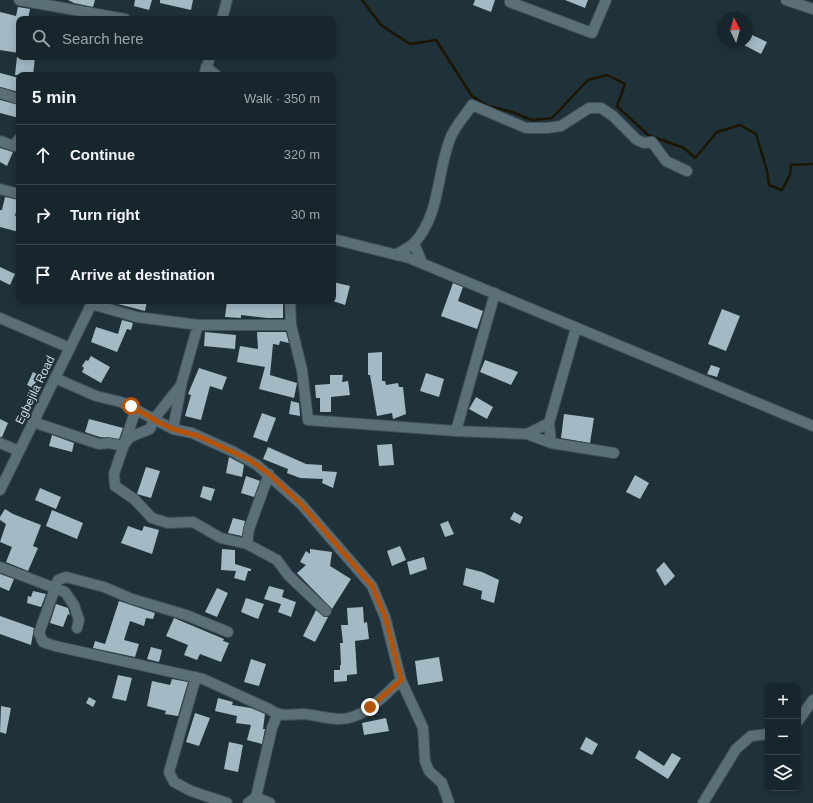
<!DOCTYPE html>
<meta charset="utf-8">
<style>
body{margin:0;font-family:Helvetica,sans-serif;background:#243238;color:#f1f3f6}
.controls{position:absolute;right:12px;bottom:12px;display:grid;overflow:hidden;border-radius:8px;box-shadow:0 2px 10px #0003}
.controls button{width:36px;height:36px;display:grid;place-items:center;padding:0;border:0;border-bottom:1px solid #364348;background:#17262c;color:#f1f3f6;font:20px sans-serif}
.compass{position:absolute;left:717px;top:12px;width:36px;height:36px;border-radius:50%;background:#17262c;box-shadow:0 2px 10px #0003;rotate:355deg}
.stop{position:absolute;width:12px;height:12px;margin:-9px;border:3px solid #b45309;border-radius:50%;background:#fff}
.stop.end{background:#b45309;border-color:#fff;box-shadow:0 1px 4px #0008}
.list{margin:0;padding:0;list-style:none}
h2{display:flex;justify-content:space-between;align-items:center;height:52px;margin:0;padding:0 16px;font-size:17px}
h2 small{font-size:13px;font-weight:400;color:#9ea5a9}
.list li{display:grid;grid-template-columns:26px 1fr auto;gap:12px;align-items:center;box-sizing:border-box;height:60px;padding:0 16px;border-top:1px solid #364348}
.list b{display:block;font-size:15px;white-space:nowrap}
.list em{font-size:13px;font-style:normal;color:#9ea5a9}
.icon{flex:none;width:22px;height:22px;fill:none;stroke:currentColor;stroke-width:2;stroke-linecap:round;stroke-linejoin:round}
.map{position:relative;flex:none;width:813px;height:803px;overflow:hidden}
.search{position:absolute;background:#17262c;box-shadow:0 2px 10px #0003;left:16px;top:16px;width:320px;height:44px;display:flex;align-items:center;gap:10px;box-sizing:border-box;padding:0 14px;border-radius:8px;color:#9ea5a9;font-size:15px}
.panel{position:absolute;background:#17262c;box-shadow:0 2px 10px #0003;left:16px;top:72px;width:320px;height:232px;border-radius:8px}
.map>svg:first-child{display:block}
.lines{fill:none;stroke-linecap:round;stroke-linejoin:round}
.stream{stroke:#1b1501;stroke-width:2.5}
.building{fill:#a3bac5}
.minor-casing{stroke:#3f4f57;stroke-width:12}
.tertiary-casing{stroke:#3f4f57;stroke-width:12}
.minor{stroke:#5b6f79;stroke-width:10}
.tertiary{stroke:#5b6f79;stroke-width:10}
.route{stroke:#b45309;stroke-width:5}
.labels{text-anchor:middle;stroke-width:4;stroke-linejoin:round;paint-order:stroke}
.street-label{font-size:12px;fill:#d0dbe1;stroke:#1f323a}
</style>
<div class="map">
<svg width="813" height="803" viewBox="0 0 813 803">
<rect width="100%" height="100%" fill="#1f323a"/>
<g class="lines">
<path class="stream" d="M362 0 381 25 410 44 436 40 472 96 488 106 512 112 532 120 552 118 588 80 607 75 625 84 617 106 648 135 684 148 695 158 717 132 740 125 756 134 767 171 769 185 782 190 790 175 791 165 813 164"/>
</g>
<path class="building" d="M68 0H95L93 7 74 3Z
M135 0H152L149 10 134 6Z
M160 0H193L191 10 160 3Z
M475 0H495L491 12 473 5Z
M565 0H588L585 8Z
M18 7 30 9 28 19H19V53L0 50V12L16 16Z
M750 34 767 42 761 54 744 45Z
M17 57 35 58 33 75H15Z
M0 73 19 78V92L0 87Z
M0 100 19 105V118L0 113Z
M0 148 13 152 7 166 0 162Z
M5 197 19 200 15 216 19 217V232L0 227V210H2Z
M0 267 15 274 10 285 0 280Z
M333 282 350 286 345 305 333 301Z
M453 283 463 287 458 301 483 311 477 329 441 316Z
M106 301H147L145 311Z
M227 301H263V304L283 303V318H267L241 315V318L225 317Z
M722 309 740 316 726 351 708 344Z
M122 320 133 323 131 330 127 329 117 352 91 342 96 327 118 334Z
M205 332 236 335 235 349 204 346Z
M257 332H286L289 343 280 341 279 345 273 344 270 375 297 383 294 398 259 389 265 367 237 362 240 346 258 349Z
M382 352V381H385L386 385 398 383 399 387H403L406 414 393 419 392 413 377 416 370 375H368V353Z
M91 356 110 367 101 383 82 372 84 368 82 366 86 360 88 361Z
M485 360 518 372 511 385 480 372Z
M711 365 720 368 717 377 707 374Z
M199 368 227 377 222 390 210 386 201 420 185 416 191 395 188 394Z
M33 372 39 375 33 388 27 385Z
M426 373 444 379 439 397 420 391Z
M330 375H343L342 382 348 381 350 395 331 397V412H320V398H316L315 385 330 384Z
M476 397 493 407 487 419 469 409Z
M291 401 299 403 300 416 289 414Z
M262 413 276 418 267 442 253 437Z
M564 414 594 418 590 443 561 438Z
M0 419 8 423 2 437H0Z
M89 419 123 428 119 439 100 437 85 432Z
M52 435 74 443 72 452 49 446Z
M392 444 394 465 379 466 377 445Z
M268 447 306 464 322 465V471L337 472 333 488 322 483 323 479 300 478 287 473 288 469 263 459Z
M229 457 244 465 242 477 226 473Z
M146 467 160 471 151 498 137 494Z
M635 475 649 483 640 499 626 492Z
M246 476 260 481 254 497 241 493Z
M203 486 215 489 211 501 200 497Z
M40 488 61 497 56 509 35 500Z
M5 509 13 514 41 525 33 546 38 548 28 571 6 562 12 547 0 542 6 524 0 520V517Z
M52 510 83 523 77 539 46 526Z
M514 512 523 517 520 524 510 519Z
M233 518 245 521 242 536 228 533Z
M448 521 454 534 445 537 440 524Z
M128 526 142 531 144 526 159 530 152 554 121 543Z
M400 546 406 560 392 566 387 551Z
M222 549 235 550V564L251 569V571H248L245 581 234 578 236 571 221 570Z
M310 549 332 552 330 566 351 579 332 609 297 573 306 565 300 562 306 551 310 554Z
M424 557 427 569 410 575 407 562Z
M664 562 675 576 665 586 656 570Z
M466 568 482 572 499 580 494 603 481 599 482 591 463 585Z
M0 574 14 579 9 591 0 587Z
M269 586 284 590 282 597 296 602 291 617 278 612 281 604 264 599Z
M217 588 228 593 217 617 205 612Z
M33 591 46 594 41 607 27 603 28 596 31 597Z
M246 598 264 604 258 619 241 612Z
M119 601 155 613 153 619 146 618 144 626 130 621 124 640 139 644 135 657 93 648 95 641 105 644Z
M56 604 68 608 70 615 68 614 63 627 50 623Z
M363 607 364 623 367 622 369 639 355 641 357 674 347 675V681L334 682V670H340V665H341L340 643H343L341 625H348L347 608Z
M316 610 324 617H328L315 642 303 636Z
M0 616 34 628 31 645 0 634Z
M174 618 224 639 223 641 229 643 221 662 200 654 197 660 184 655 188 645 166 636Z
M151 647 162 650 159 662 147 659Z
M439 657 443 681 418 685 415 661Z
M251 659 266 664 259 686 244 682Z
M118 675 132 678 126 701 112 698Z
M172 679 188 682 178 716 165 714 166 711 147 706 152 681 170 685Z
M89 697 96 701 93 707 86 703Z
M218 698 233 702 232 705 251 708 265 714 263 729H265L262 744 247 740 251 725 236 723 237 716 215 711Z
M1 706 11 708 6 734 0 732Z
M195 713 210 718 199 746 186 742Z
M386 718 389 731 364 735 362 723Z
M586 737 598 744 592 755 580 749Z
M229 742 243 745 238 772 224 769Z
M639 750 664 766 672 753 681 758 668 779 635 758Z"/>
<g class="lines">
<g class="minor-casing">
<path id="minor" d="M19 0 125 19
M510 0V2L592 33 606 0
M786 0 813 9
M206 67 216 75
M0 93 19 99
M0 141 14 146 19 139
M0 189 19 194
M333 239 409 258 813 426
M414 243 422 263
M396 255C401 251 409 248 414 243 440 216 437 172 450 139 454 127 465 116 472 105L526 128H547L561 126 589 108H601L613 116 637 140 644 143 652 142 666 161 687 171
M290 301 291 325 302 370 308 420 456 431 495 293
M91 304 137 317 198 325H291
M0 318 70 348
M55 378 96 396 121 402 173 429 192 433 234 452 257 465 301 504 372 586 385 617 401 680 423 728 425 761 429 771 442 783 449 803
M136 409 114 474 115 486 134 499 152 518 168 523 193 522 221 538 247 544
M33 422 99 444 109 443 123 446 130 437 150 429 154 419 181 385 198 325
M549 423 551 443
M173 429 181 387
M456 431 527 434 549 423 576 328
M527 434 551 443 614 453
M0 443 19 451
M269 474 249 529 247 544 277 560 288 575 326 611
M0 567 65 592 74 605 79 620 77 628
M228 632 186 615 132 599 104 587 66 577 58 580 39 633 43 642 55 646 203 679 269 709C281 718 289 714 303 714 316 715 328 719 340 719 365 719 384 695 401 680
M196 677 169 772 174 782 191 791 227 803
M798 721 813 700
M256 797 270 803
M248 803 256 797 272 728 277 715
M703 803 736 749 751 736 768 734"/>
</g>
<g class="tertiary-casing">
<path id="tertiary" d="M222 19 227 0
M204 75 210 57
M0 490 93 301"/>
</g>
<use href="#minor" class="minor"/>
<use href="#tertiary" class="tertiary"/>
</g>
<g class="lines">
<path class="route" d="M131 406 158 422 173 429 198 436 248 459 269 474 301 504 372 586 385 617 401 680 370 707"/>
</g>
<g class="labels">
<g class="street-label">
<text transform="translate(35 390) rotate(-64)" y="4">Egbejila Road</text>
</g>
</g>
</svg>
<div class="controls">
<button>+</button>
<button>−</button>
<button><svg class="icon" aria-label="layers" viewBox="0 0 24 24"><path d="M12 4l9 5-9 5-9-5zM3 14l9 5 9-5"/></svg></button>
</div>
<svg class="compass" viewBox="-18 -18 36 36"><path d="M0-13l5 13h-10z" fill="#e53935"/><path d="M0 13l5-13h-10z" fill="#9ea5a9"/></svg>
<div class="stop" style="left:131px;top:406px"></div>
<div class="stop end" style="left:370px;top:707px"></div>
<div class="search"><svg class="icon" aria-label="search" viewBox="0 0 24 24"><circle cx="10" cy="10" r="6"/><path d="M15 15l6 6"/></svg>Search here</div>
<section class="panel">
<h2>5 min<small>Walk · 350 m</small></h2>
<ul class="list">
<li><svg class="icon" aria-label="ahead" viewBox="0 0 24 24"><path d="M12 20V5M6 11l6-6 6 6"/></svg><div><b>Continue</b></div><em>320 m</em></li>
<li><svg class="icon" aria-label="right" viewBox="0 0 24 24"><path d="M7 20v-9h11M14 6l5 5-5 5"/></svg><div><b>Turn right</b></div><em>30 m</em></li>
<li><svg class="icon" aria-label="arrive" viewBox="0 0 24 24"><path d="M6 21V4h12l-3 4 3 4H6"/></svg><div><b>Arrive at destination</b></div></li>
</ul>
</section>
</div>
